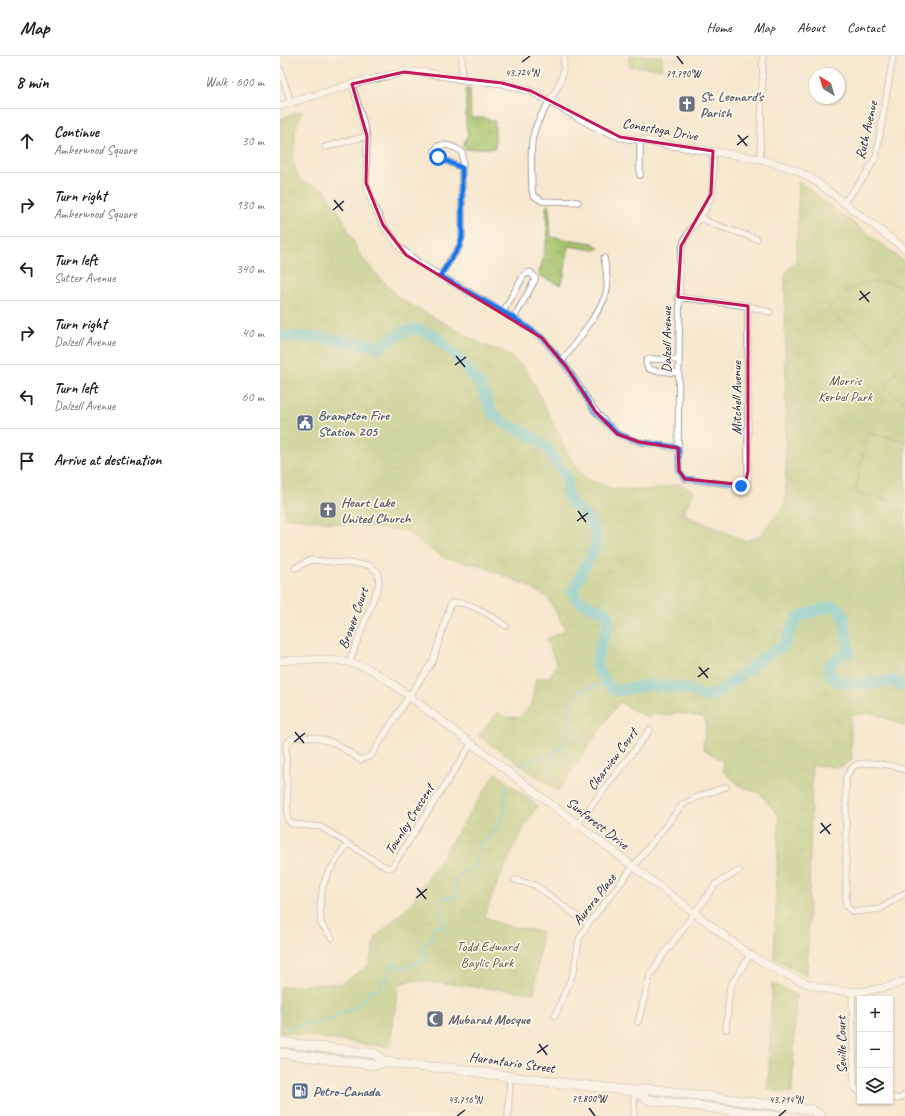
<!DOCTYPE html>
<meta charset="utf-8">
<style>
body{margin:0;font-family:Caveat,sans-serif;background:#f2f2f2;color:#202124}
.controls{position:absolute;right:12px;bottom:12px;display:grid;overflow:hidden;border-radius:0px;box-shadow:0 1px 3px #0004}
.controls button{width:36px;height:36px;display:grid;place-items:center;padding:0;border:0;border-bottom:1px solid #e0e0e0;background:#fff;color:#202124;font:20px sans-serif}
.compass{position:absolute;left:529px;top:12px;width:36px;height:36px;border-radius:50%;background:#fff;box-shadow:0 1px 3px #0004;rotate:322deg}
.stop{position:absolute;width:12px;height:12px;margin:-9px;border:3px solid #1a73e8;border-radius:50%;background:#fff}
.stop.end{background:#1a73e8;border-color:#fff;box-shadow:0 1px 4px #0008}
.list{margin:0;padding:0;list-style:none}
h2{display:flex;justify-content:space-between;align-items:center;height:52px;margin:0;padding:0 16px;font-size:17px}
h2 small{font-size:13px;font-weight:400;color:#757577}
.list li{display:grid;grid-template-columns:26px 1fr auto;gap:12px;align-items:center;box-sizing:border-box;height:64px;padding:0 16px;border-top:1px solid #e0e0e0}
.list b{display:block;font-size:15px;white-space:nowrap}
.list p{margin:0;font-size:13px;white-space:nowrap;color:#757577}
.list em{font-size:13px;font-style:normal;color:#757577}
.icon{flex:none;width:22px;height:22px;fill:none;stroke:currentColor;stroke-width:2;stroke-linecap:round;stroke-linejoin:round}
.map{position:relative;flex:none;width:625px;height:1060px;overflow:hidden}
header{display:flex;align-items:center;gap:24px;box-sizing:border-box;height:56px;padding:0 20px;background:#fff;border-bottom:1px solid #e0e0e0}
header strong{font-size:19px}
nav{display:flex;gap:22px;margin-inline-start:auto;font-size:14px}
main{display:flex}
aside{flex:1;background:#fff}
.map>svg:first-child{display:block}
.grass{fill:url(#grass-dots);stroke:#647252}
.park{fill:url(#park-tufts);stroke:#647252}
.garden{fill:#a5c36a;stroke:#647252}
.lines{fill:none;stroke-linecap:round;stroke-linejoin:round}
.stream{stroke:#52c0c8;stroke-width:2}
.river{stroke:#52c0c8;stroke-width:11}
.minor-casing{stroke:#8c8485;stroke-width:7}
.tertiary-casing{stroke:#8c8485;stroke-width:8}
.primary-casing{stroke:#8c8485;stroke-width:10}
.minor{stroke:#fff;stroke-width:5.5}
.tertiary{stroke:#fff;stroke-width:7}
.primary{stroke:#fff;stroke-width:9}
.route{stroke:#1a73e8;stroke-width:5}
.marked{fill:none;stroke:#c2185b;stroke-width:3;stroke-linejoin:round}
.ticks{fill:none;stroke:#22223b;stroke-width:1.5}
.labels{text-anchor:middle;stroke-width:3.5;stroke-linejoin:round;paint-order:stroke}
.worship-label{font-size:14px;font-weight:bold;fill:#5b616d;stroke:#fcf5e5;text-anchor:start}
.street-label{font-size:14px;fill:#22223b;stroke:#fcf5e5}
.park-label{font-size:14px;fill:#505a4b;stroke:#fcf5e5}
.service-label{font-size:14px;font-weight:bold;fill:#4e5e75;stroke:#fcf5e5;text-anchor:start}
.ticks-label{font-size:10px;text-anchor:middle;fill:#22223b;stroke:#fcf5e5;stroke-width:3.5;stroke-linejoin:round;paint-order:stroke}
</style>
<header>
<strong>Map</strong>
<nav><a>Home</a><a>Map</a><a>About</a><a>Contact</a></nav>
</header>
<main>
<aside>
<h2>8 min<small>Walk · 600 m</small></h2>
<ul class="list">
<li><svg class="icon" aria-label="ahead" viewBox="0 0 24 24"><path d="M12 20V5M6 11l6-6 6 6"/></svg><div><b>Continue</b><p>Amberwood Square</p></div><em>30 m</em></li>
<li><svg class="icon" aria-label="right" viewBox="0 0 24 24"><path d="M7 20v-9h11M14 6l5 5-5 5"/></svg><div><b>Turn right</b><p>Amberwood Square</p></div><em>130 m</em></li>
<li><svg class="icon" aria-label="left" viewBox="0 0 24 24"><path d="M17 20v-9H6M10 6l-5 5 5 5"/></svg><div><b>Turn left</b><p>Sutter Avenue</p></div><em>340 m</em></li>
<li><svg class="icon" aria-label="right" viewBox="0 0 24 24"><path d="M7 20v-9h11M14 6l5 5-5 5"/></svg><div><b>Turn right</b><p>Dalzell Avenue</p></div><em>40 m</em></li>
<li><svg class="icon" aria-label="left" viewBox="0 0 24 24"><path d="M17 20v-9H6M10 6l-5 5 5 5"/></svg><div><b>Turn left</b><p>Dalzell Avenue</p></div><em>60 m</em></li>
<li><svg class="icon" aria-label="arrive" viewBox="0 0 24 24"><path d="M6 21V4h12l-3 4 3 4H6"/></svg><div><b>Arrive at destination</b></div></li>
</ul>
</aside>
<div class="map">
<svg width="625" height="1060" viewBox="0 0 625 1060">
<defs>
<pattern id="grass-dots" width="8" height="8" patternUnits="userSpaceOnUse"><rect width="8" height="8" fill="#a5c36a"/><path d="M2 2h.1M6 6h.1" fill="none" stroke="#8ea75d" stroke-width="1.8" stroke-linecap="round"/></pattern>
<pattern id="park-tufts" width="24" height="20" patternUnits="userSpaceOnUse"><rect width="24" height="20" fill="#a5c36a"/><path d="M3 7l-1-3M5 7V3M7 7l1-3M15 17l-1-3M17 17v-4M19 17l1-3" fill="none" stroke="#8ea75d"/></pattern>
</defs>
<rect width="100%" height="100%" fill="#fcf5e5"/>
<filter id="ink" filterUnits="userSpaceOnUse"><feTurbulence type="fractalNoise" baseFrequency=".025" numOctaves="2"/><feDisplacementMap in="SourceGraphic" scale="8" xChannelSelector="R" yChannelSelector="G"/><feConvolveMatrix kernelMatrix="1 2 1 2 8 2 1 2 1" color-interpolation-filters="sRGB"/></filter>
<filter id="wash" filterUnits="userSpaceOnUse"><feTurbulence type="fractalNoise" baseFrequency=".012" numOctaves="4" result="noise"/><feDisplacementMap in="SourceGraphic" scale="16" xChannelSelector="R" yChannelSelector="G"/><feGaussianBlur stdDeviation="0.9" result="paint"/><feColorMatrix in="noise" values="0 0 0 0 0 0 0 0 0 0 0 0 0 0 0 0 0 1.4 0 .05"/><feComposite in="paint" operator="in"/></filter>
<g filter="url(#wash)">
<rect width="100%" height="100%" fill="#f6e7cf"/>
<path class="grass" d="M492 927 516 939 512 1037 488 1034Z"/>
<path class="park" d="M349 0H382V13L349 10Z
M186 33H190L191 62H204L215 65V92L186 93 183 90 188 78 186 69Z
M22 55 15 76 13 105 20 125 44 133 63 163 81 201 119 242 203 289 222 295 244 311 255 330 293 408 307 423 332 433 372 434 399 428 414 435 403 458 465 485 479 481 506 447 505 217 516 205 519 126 625 206V670L593 657 570 659 572 704 561 711 532 709 527 920 494 902 499 760 479 737 460 730 443 715V706L423 692 426 667 423 661 397 657 388 659 374 657 369 662 339 646 278 735 199 680 218 656 224 661 240 662 252 647 256 622 270 621 277 608 266 583 286 574 268 542 244 528 199 509 168 503 151 494 126 475 5 461 0 389V63Z
M269 148 271 181 313 187 319 192 315 194 288 190 284 220 280 229 260 220 259 216 263 204 266 185 268 184 266 151Z
M216 717 257 750C235 784 219 822 204 860L222 869 262 876 254 937 132 924 118 929 110 990 91 989 0 976V931L63 927 89 909 96 881 130 849Z"/>
<path class="garden" d="M597 226H607L625 232V260L600 292 598 293 548 254C559 236 577 228 597 226Z
M625 303V346L605 332Z
M587 377 625 384V447L575 437Z"/>
<g class="lines">
<path class="stream" d="M241 710C254 699 272 702 284 688 289 682 289 676 289 668 290 637 296 632 327 628
M271 719 274 696
M5 972 47 965 56 961 61 957 71 954 87 941 90 935 98 933 104 924 109 922 111 911 117 906 118 910 122 912 147 903 143 893 152 880 153 871H163L165 868 161 856V843L163 841 173 842 176 840 175 824 185 815 194 811C195 808 195 802 196 799 200 788 218 774 223 760 227 749 222 738 228 729"/>
<path class="river" d="M0 280 45 282 100 291 121 276 137 273 154 280 176 300 200 329 212 357 224 367 250 379 266 390 287 423V438L292 447 309 463 316 477V490L301 518 293 536 297 544 328 558 329 568 320 591 316 609 327 628 336 635 369 629 400 631 428 641 441 634 486 600 504 589 518 561 551 550 558 552 564 560 569 596 551 607 548 612 551 619 558 626 583 628 612 625 625 630"/>
</g>
</g>
<g filter="url(#ink)">
<g class="lines">
<g class="minor-casing">
<path id="minor" d="M182 0V23
M284 0C285 35 265 44 255 73 249 88 252 116 252 134L253 139 262 145 298 146
M0 13 11 47
M72 28 87 80 86 127 90 142 103 169 119 191 139 207 234 262 262 282 287 312 315 355 337 378 359 386 398 392
M45 91 87 80
M433 95C433 113 436 135 427 151 414 174 404 173 400 203L398 392 399 415 405 423 462 430 465 429 468 422V250
M480 103 483 0
M360 119V85
M564 146 585 120 596 101 613 0
M419 161C437 172 457 175 477 183
M160 220 179 191 182 182V112L183 106 182 96C175 91 166 87 158 90L155 95 158 101 182 112
M398 241 468 250 490 256
M223 256 244 219 250 216 255 221V224L234 262
M282 305C293 290 325 251 327 233 328 223 326 212 324 202
M398 317 372 314 368 312 366 307 367 304 371 303 398 304
M15 512 31 504 88 509 98 516 99 528 69 607
M192 687 112 811 107 812 41 771 12 768 8 764 6 690C10 681 14 681 23 681 48 681 61 690 80 704L91 700 129 640 153 605 171 547C187 543 213 561 226 570
M625 714C616 709 586 705 576 709 571 711 569 716 566 721V850L573 856 600 853 625 837
M298 767 370 674
M235 824 255 829 308 868
M52 882 41 868 40 850 43 830 47 819 67 788
M572 937 574 1031 580 1037
M275 960 294 915 299 883 308 868 403 748 422 739 446 731
M358 966 370 920 379 905 436 828 459 815
M446 973 450 931 470 899
M610 1041 619 1043 625 1039
M228 1060 230 1020
M354 1060V1035"/>
</g>
<g class="tertiary-casing">
<path id="tertiary" d="M0 50 72 28 124 16H142L182 23 222 27 251 35 312 69 340 81 480 103 516 114 538 127 625 193
M0 605C29 603 60 601 87 612 94 615 102 621 109 625L470 899C524 930 563 949 625 925"/>
</g>
<g class="primary-casing">
<path id="primary" d="M0 986 95 998 105 1006
M0 997 95 1009 105 1006 145 1011 171 1012 246 1023 354 1035 370 1033 532 1054 541 1060
M354 1035 369 1044 495 1060"/>
</g>
<use href="#minor" class="minor"/>
<use href="#tertiary" class="tertiary"/>
<use href="#primary" class="primary"/>
</g>
</g>
<g class="lines" filter="url(#ink)">
<path class="route" d="M158 101 182 112V182L179 191 160 220 234 262 262 282 287 312 314 356 337 378 359 386 398 392 399 415 405 423 461 430"/>
</g>
<path d="M0 0H625V1060H0ZM124 16 222 27 251 35 340 81 433 95 431 138 401 190 398 241 468 250V415L465 429 405 423 399 415 398 392 359 386 337 378 315 355 287 312 262 282 126 199 103 169 86 127 87 80 72 28Z" fill="#f6e7cf" fill-opacity=".55" fill-rule="evenodd"/>
<path class="marked" d="M124 16 222 27 251 35 340 81 433 95 431 138 401 190 398 241 468 250V415L465 429 405 423 399 415 398 392 359 386 337 378 315 355 287 312 262 282 126 199 103 169 86 127 87 80 72 28Z"/>
<path class="ticks" d="M397 0 403 8M242 6 250 0M458 79 467 90M457 89 468 80M54 144 63 155M53 154 64 145M580 235 589 246M579 244 590 236M176 300 185 311M175 309 186 301M298 455 306 466M297 465 308 457M419 611 428 622M418 621 429 612M15 676 24 687M14 686 25 677M541 767 550 778M540 777 551 768M137 832 146 843M136 842 147 833M259 988 267 999M257 997 268 989M309 1052 315 1060M177 1060 185 1054M499 1060 506 1054"/>
<defs>
<g id="church-square" transform="scale(0.9)"><rect x="-9" y="-9" width="18" height="18" rx="4" fill="#6b7280" stroke="#fcf5e5"/><path d="M-1.2-6h2.4v3.5h3.3v2.4h-3.3V6h-2.4V-.1h-3.3v-2.4h3.3Z" fill="#fff"/></g>
<g id="civic-square" transform="scale(0.9)"><rect x="-9" y="-9" width="18" height="18" rx="4" fill="#5c6f8a" stroke="#fcf5e5"/><path d="M-.6-6.5H3V-4.5H.6V-3L4-1V1h2V6H-6V1h2V-1L-.6-3ZM-1.2 2.5V6h2.4V2.5Z" fill="#fff"/></g>
<g id="mosque-square" transform="scale(0.9)"><rect x="-9" y="-9" width="18" height="18" rx="4" fill="#6b7280" stroke="#fcf5e5"/><path d="M3.5-4.9A6 6 0 1 0 3.5 4.9A5 5 0 1 1 3.5-4.9Z" fill="#fff"/></g>
<g id="fuel-square" transform="scale(0.9)"><rect x="-9" y="-9" width="18" height="18" rx="4" fill="#5c6f8a" stroke="#fcf5e5"/><path d="M-5.5-6h7V0h2V4h1.3V-2.5L3-4.5l.8-.8L6-3V5H2.5V1h-1V6h-7ZM-4.2-4.7v3.2H.2V-4.7Z" fill="#fff"/></g>
</defs>
<g fill-rule="evenodd">
<use href="#church-square" x="407" y="48"/>
<use href="#civic-square" x="25" y="367"/>
<use href="#church-square" x="48" y="454"/>
<use href="#mosque-square" x="155" y="963"/>
<use href="#fuel-square" x="20" y="1035"/>
</g>
<g class="labels">
<g class="worship-label">
<text x="420" y="45">St. Leonard's<tspan x="420" dy="16">Parish</tspan></text>
<text x="61" y="451">Heart Lake<tspan x="61" dy="16">United Church</tspan></text>
<text x="168" y="968">Mubarak Mosque</text>
</g>
<g class="street-label">
<text transform="translate(380 73) rotate(10)" y="5">Conestoga Drive</text>
<text transform="translate(586 74) rotate(-77)" y="5">Ruth Avenue</text>
<text transform="translate(386 284) rotate(-90)" y="5">Dalzell Avenue</text>
<text transform="translate(456 342) rotate(-90)" y="5">Mitchell Avenue</text>
<text transform="translate(73 562) rotate(-70)" y="5">Brower Court</text>
<text transform="translate(332 703) rotate(-53)" y="5">Clearview Court</text>
<text transform="translate(129 763) rotate(-58)" y="5">Townley Crescent</text>
<text transform="translate(318 767) rotate(38)" y="5">Sunforest Drive</text>
<text transform="translate(314 843) rotate(-52)" y="5">Aurora Place</text>
<text transform="translate(561 989) rotate(-91)" y="5">Seville Court</text>
<text transform="translate(232 1006) rotate(8)" y="5">Hurontario Street</text>
</g>
<g class="park-label">
<text x="565" y="329">Morris<tspan x="565" dy="16">Kerbel Park</tspan></text>
<text x="207" y="895">Todd Edward<tspan x="207" dy="16">Baylis Park</tspan></text>
</g>
<g class="service-label">
<text x="38" y="364">Brampton Fire<tspan x="38" dy="16">Station 205</tspan></text>
<text x="33" y="1040">Petro-Canada</text>
</g>
</g>
<g class="ticks-label">
<text x="242" y="20">43.724°N</text>
<text x="403" y="21">79.790°W</text>
<text x="309" y="1046">79.800°W</text>
<text x="185" y="1047">43.716°N</text>
<text x="506" y="1047">43.714°N</text>
</g>
</svg>
<div class="controls">
<button>+</button>
<button>−</button>
<button><svg class="icon" aria-label="layers" viewBox="0 0 24 24"><path d="M12 4l9 5-9 5-9-5zM3 14l9 5 9-5"/></svg></button>
</div>
<svg class="compass" viewBox="-18 -18 36 36"><path d="M0-13l5 13h-10z" fill="#e53935"/><path d="M0 13l5-13h-10z" fill="#757577"/></svg>
<div class="stop" style="left:158px;top:101px"></div>
<div class="stop end" style="left:461px;top:430px"></div>
</div>
</main>
